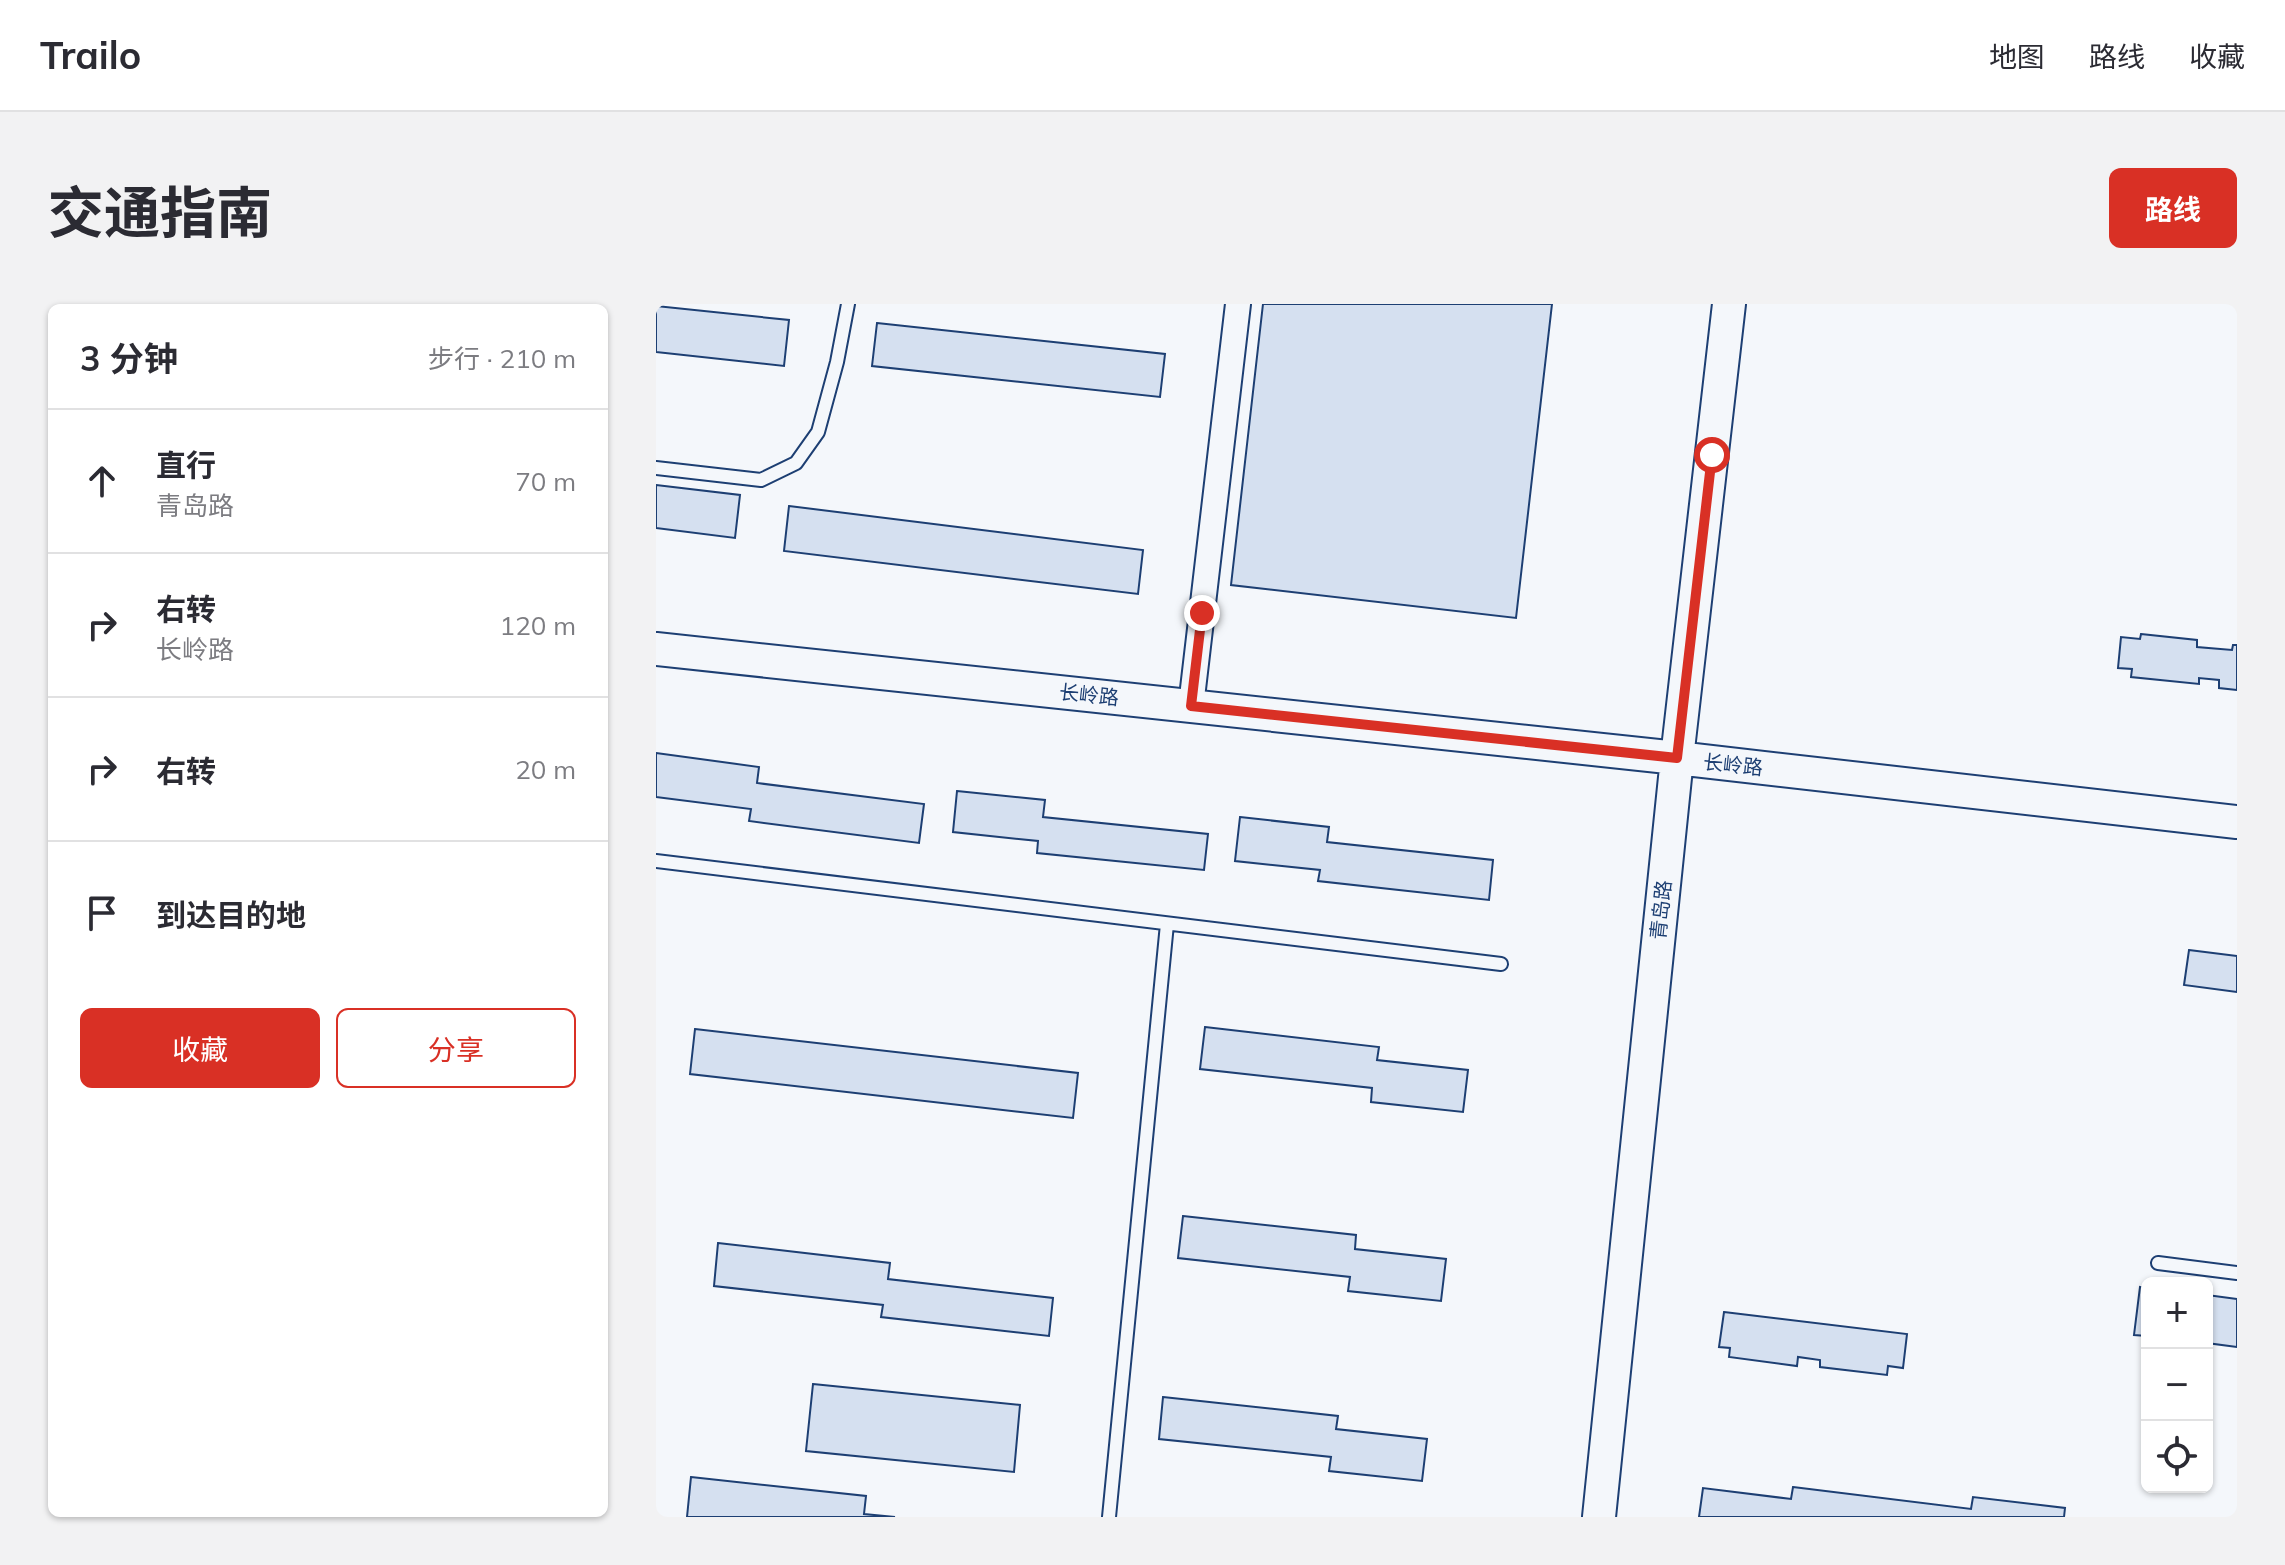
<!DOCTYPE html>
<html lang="zh">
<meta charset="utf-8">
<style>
body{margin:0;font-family:Mulish,"Noto Sans SC",sans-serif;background:#f2f2f3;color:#2b2b33}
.controls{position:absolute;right:24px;bottom:24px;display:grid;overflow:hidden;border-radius:12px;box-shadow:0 2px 6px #0004}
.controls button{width:72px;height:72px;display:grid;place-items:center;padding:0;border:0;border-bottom:2px solid #e1e1e2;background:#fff;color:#2b2b33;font:40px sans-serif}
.stop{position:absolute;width:24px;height:24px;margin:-18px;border:6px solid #d93025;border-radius:50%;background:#fff}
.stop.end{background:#d93025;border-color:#fff;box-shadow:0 2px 8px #0008}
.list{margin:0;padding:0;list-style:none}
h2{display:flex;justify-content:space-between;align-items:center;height:104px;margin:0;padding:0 32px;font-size:34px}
h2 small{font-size:26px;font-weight:400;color:#7c7c81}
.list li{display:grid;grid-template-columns:52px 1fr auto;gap:24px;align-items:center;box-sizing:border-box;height:144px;padding:0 32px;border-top:2px solid #e1e1e2}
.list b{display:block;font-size:30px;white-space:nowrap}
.list p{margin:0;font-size:26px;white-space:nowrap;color:#7c7c81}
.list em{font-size:26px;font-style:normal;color:#7c7c81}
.actions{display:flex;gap:16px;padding:24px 32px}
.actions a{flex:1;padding:18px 0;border:2px solid #d93025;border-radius:12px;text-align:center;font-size:28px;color:#d93025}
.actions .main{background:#d93025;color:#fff}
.icon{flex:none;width:44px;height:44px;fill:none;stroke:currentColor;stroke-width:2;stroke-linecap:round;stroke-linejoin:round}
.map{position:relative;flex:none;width:1581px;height:1213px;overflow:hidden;border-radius:12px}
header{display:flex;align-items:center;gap:48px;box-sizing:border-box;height:112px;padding:0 40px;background:#fff;border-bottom:2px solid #e1e1e2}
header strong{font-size:38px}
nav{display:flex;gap:44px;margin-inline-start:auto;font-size:28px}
.intro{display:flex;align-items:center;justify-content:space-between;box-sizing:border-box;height:192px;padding:0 48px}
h1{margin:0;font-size:56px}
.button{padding:20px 36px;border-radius:12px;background:#d93025;color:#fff;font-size:28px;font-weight:700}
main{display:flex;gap:48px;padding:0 48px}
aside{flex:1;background:#fff;border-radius:12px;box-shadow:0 2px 6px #0004}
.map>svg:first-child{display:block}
.building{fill:#d5e0f0;stroke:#1d3f73;stroke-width:2}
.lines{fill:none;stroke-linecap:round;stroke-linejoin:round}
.service-casing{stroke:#1d3f73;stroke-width:16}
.minor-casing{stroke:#1d3f73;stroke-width:28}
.tertiary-casing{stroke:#1d3f73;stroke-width:36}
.service{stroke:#f4f7fb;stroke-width:12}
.minor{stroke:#f4f7fb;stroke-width:24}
.tertiary{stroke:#f4f7fb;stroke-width:32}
.route{stroke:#d93025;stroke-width:10}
.labels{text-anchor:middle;stroke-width:6;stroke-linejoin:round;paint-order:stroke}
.street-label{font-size:20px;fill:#1d3f73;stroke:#f4f7fb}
</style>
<header>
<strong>Trailo</strong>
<nav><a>地图</a><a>路线</a><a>收藏</a></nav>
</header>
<div class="intro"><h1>交通指南</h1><a class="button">路线</a></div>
<main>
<aside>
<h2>3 分钟<small>步行 · 210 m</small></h2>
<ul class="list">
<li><svg class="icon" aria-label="ahead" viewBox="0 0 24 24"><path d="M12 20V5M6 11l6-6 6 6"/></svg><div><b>直行</b><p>青岛路</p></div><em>70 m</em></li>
<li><svg class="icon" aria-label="right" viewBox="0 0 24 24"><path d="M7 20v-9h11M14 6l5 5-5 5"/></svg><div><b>右转</b><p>长岭路</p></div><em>120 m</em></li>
<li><svg class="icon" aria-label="right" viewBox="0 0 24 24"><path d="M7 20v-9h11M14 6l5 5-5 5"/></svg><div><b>右转</b></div><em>20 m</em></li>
<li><svg class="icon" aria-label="arrive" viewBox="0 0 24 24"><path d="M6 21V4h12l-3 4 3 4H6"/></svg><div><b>到达目的地</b></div></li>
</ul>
<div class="actions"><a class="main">收藏</a><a>分享</a></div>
</aside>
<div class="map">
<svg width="1581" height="1213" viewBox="0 0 1581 1213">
<rect width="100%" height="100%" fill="#f4f7fb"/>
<path class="building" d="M607 0H896L860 314 575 281Z
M0 2 133 16 128 62 0 48Z
M221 19 509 50 504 93 216 62Z
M0 181 84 191 79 234 0 224Z
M133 202 487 246 482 290 128 247Z
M1485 330 1541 336V343L1576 346 1577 341H1581V386L1563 384V376L1543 374V380L1475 373 1476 365 1462 364 1465 333 1484 335Z
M0 449 103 463 101 479 268 500 263 539 93 517 95 505 0 493Z
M301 487 389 496 387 513 552 530 548 566 381 549 382 537 297 528Z
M584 513 673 523 671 538 837 556 833 596 662 577 664 566 579 557Z
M1533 646 1581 652V688L1528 681Z
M549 723 723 743 721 756 812 766 807 808 715 798 716 784 544 765Z
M39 725 422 769 417 814 34 770Z
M527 912 700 931 699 945 790 955 785 997 692 987 694 973 522 954Z
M62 939 234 959 232 975 397 994 393 1032 225 1013 227 1001 58 982Z
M1484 983 1491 984V1032L1478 1031Z
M1551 991 1581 995V1043L1551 1039Z
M1068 1008 1251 1030 1247 1064 1232 1062 1231 1071 1164 1063V1056L1142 1053 1141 1062 1073 1053 1074 1044 1063 1043Z
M157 1080 364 1101 358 1168 150 1147Z
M507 1093 682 1112 680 1125 771 1135 766 1177 673 1167 675 1153 503 1135Z
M35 1173 210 1192 208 1210 239 1213H31Z
M1137 1183 1315 1205 1317 1193 1409 1204 1408 1213H1043L1047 1184 1135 1195Z"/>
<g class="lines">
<g class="service-casing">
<path id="service" d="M0 164 105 176 140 159 162 128 181 58 192 0
M0 557 845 660
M1502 959 1581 969
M453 1213 511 620"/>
</g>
<g class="minor-casing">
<path id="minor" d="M535 402 582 0"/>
</g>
<g class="tertiary-casing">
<path id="tertiary" d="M0 345 1021 454 1581 518
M943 1213 1021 454 1073 0"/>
</g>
<use href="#service" class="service"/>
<use href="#minor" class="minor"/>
<use href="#tertiary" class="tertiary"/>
</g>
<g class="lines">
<path class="route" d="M546 309 535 402 1021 454 1056 151"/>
</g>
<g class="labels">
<g class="street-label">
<text transform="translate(433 391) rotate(6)" y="7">长岭路</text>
<text transform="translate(1077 461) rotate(6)" y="7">长岭路</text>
<text transform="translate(1005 606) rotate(-84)" y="7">青岛路</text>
</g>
</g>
</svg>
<div class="controls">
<button>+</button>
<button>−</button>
<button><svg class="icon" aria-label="locate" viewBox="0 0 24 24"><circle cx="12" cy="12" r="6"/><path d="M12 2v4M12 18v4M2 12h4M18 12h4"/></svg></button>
</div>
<div class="stop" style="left:1056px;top:151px"></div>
<div class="stop end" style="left:546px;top:309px"></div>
</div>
</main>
